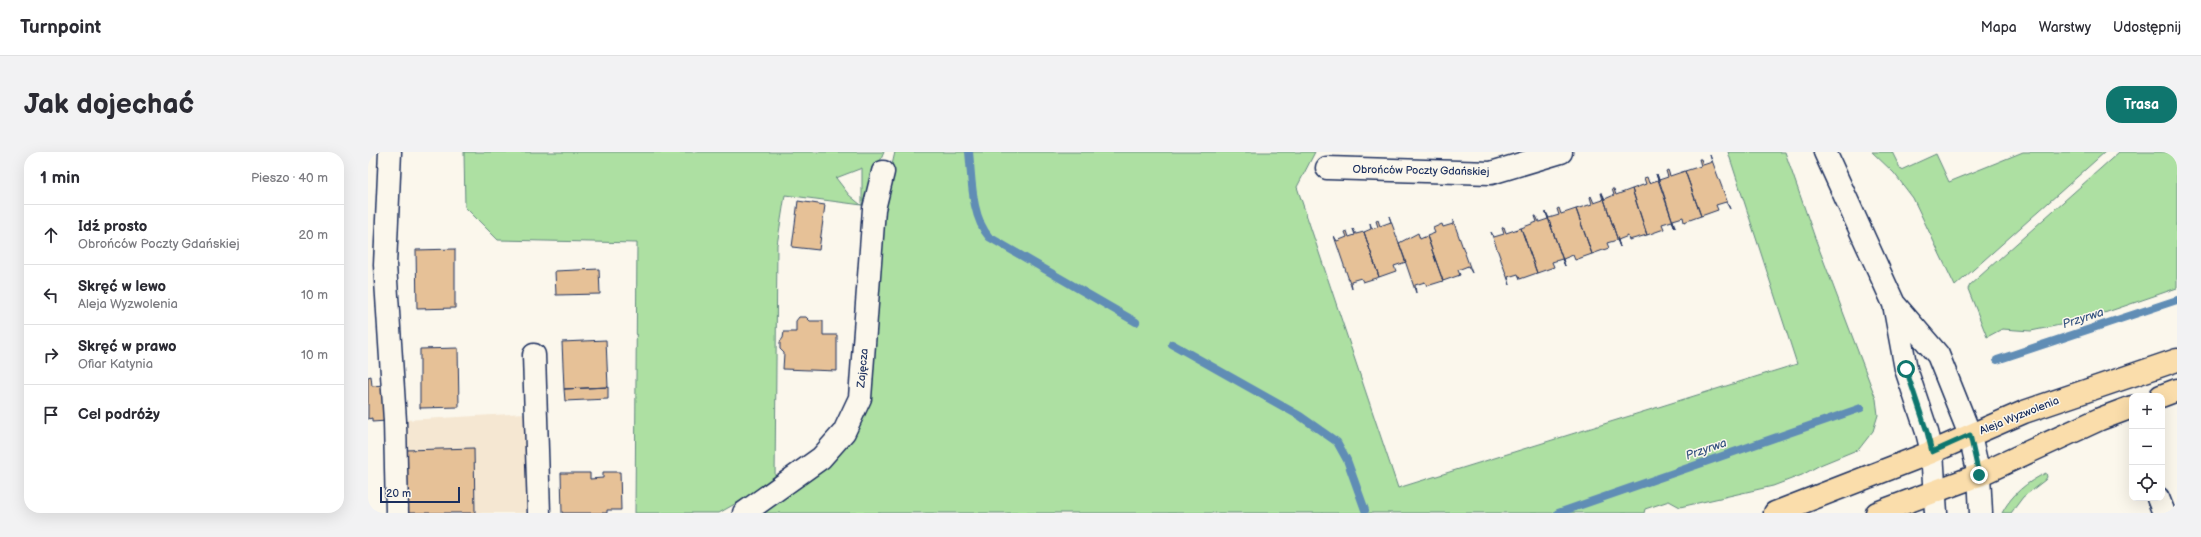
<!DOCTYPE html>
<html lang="pl">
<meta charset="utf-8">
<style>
body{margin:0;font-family:"Balsamiq Sans",sans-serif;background:#f2f2f3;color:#2b2b33}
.controls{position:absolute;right:12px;bottom:12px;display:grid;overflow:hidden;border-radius:8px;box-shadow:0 4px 16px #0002}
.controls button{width:36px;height:36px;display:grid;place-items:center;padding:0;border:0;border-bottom:1px solid #e1e1e2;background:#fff;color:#2b2b33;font:20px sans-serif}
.scale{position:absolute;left:12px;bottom:10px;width:80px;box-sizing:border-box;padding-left:4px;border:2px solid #1b2f5e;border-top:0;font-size:11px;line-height:14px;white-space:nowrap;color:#1b2f5e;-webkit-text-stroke:3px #fbf7ec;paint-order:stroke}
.stop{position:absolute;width:12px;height:12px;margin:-9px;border:3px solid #0f766e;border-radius:50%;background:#fff}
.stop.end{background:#0f766e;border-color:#fff;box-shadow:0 1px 4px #0008}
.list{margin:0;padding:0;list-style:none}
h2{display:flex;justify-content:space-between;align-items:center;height:52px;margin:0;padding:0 16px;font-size:17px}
h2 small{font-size:13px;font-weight:400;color:#7c7c81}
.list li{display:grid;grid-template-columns:26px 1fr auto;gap:12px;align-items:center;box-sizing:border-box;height:60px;padding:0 16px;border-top:1px solid #e1e1e2}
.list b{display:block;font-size:15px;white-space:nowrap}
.list p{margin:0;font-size:13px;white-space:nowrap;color:#7c7c81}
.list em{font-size:13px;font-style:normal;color:#7c7c81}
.icon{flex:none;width:22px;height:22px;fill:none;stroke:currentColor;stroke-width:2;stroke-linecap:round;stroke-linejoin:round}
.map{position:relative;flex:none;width:1809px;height:361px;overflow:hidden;border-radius:16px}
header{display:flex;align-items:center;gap:24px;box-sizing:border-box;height:56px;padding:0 20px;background:#fff;border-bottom:1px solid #e1e1e2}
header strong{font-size:19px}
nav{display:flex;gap:22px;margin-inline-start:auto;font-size:14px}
.intro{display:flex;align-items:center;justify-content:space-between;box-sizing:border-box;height:96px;padding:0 24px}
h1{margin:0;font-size:28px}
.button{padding:10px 18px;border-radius:16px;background:#0f766e;color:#fff;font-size:14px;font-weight:700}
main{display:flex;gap:24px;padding:0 24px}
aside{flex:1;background:#fff;border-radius:16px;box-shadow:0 4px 16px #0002}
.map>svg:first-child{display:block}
.built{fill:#f5e7d2}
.green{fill:#ade0a2;stroke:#648880;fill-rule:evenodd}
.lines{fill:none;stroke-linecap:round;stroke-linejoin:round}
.stream{stroke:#618db5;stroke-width:8}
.building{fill:#e6c197;stroke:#1b2f5e}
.minor-casing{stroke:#1b2f5e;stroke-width:25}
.major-casing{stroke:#1b2f5e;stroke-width:25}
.minor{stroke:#fbf7ec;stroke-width:22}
.major{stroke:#faddab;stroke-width:22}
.route{stroke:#0f766e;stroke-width:5}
.labels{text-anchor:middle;stroke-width:3;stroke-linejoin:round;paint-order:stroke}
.street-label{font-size:11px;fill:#1b2f5e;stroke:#fbf7ec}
.water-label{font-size:12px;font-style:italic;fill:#385682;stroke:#fbf7ec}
</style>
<header>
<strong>Turnpoint</strong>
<nav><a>Mapa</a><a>Warstwy</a><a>Udostępnij</a></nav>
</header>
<div class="intro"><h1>Jak dojechać</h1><a class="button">Trasa</a></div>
<main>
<aside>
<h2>1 min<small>Pieszo · 40 m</small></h2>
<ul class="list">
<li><svg class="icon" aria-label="ahead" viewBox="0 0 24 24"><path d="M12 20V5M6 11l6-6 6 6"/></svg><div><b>Idź prosto</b><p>Obrońców Poczty Gdańskiej</p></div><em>20 m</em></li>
<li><svg class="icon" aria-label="left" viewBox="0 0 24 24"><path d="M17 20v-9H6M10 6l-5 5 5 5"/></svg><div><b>Skręć w lewo</b><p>Aleja Wyzwolenia</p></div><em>10 m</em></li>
<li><svg class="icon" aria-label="right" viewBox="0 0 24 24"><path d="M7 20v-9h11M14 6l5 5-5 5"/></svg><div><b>Skręć w prawo</b><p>Ofiar Katynia</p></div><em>10 m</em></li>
<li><svg class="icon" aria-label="arrive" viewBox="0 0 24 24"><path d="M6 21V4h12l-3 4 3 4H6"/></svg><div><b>Cel podróży</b></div></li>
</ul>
</aside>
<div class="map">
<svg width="1809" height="361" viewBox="0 0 1809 361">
<rect width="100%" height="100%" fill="#fbf7ec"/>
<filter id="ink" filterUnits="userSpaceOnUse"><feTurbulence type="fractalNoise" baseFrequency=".025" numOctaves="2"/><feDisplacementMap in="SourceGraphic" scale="8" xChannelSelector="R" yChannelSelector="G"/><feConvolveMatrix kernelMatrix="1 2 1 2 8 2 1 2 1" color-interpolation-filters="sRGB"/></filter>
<g filter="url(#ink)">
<path class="built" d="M176 260 177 361H20V269Z"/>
<path class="green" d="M96 0H516L494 53 417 43 409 93 407 329 351 361H267L269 91 130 88 97 55ZM494 16V53H493L481 43 468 26Z
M527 0H947L929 35 1030 336 1429 212 1360 0H1417L1447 86 1508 247 1510 263 1505 279 1491 297 1452 313 1434 323 1405 334 1312 355 1301 349 1277 357 1276 361H396L469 304 500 256 514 57Z
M1504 0H1524L1533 18 1568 2 1581 30 1655 0H1737L1587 134 1545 46 1526 21Z
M1751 0H1809V136L1716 168 1663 179 1634 177 1619 185 1600 137 1602 133Z
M1678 321 1679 325 1677 328 1655 345 1643 361H1634C1644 342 1659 330 1678 321Z"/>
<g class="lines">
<path class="stream" d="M601 0C604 27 603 64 621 85L768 170
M804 192 932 264 969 290 979 308 997 358
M1629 208 1809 148
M1190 361 1493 256"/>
</g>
<path class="building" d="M1342 3 1362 57 1358 50 1348 53 1350 58 1333 64 1317 19 1333 14 1331 7H1333L1335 13 1344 10Z
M1300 18 1302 24 1317 19 1333 64 1316 70 1315 65 1305 68 1307 76 1289 22 1291 28 1300 25 1298 19Z
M1288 22 1307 76 1304 69 1294 72 1296 77 1279 83 1264 37 1278 32 1276 26 1279 25 1281 31 1290 28Z
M1244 37H1246L1248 43 1264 37 1279 83 1261 88 1260 84 1250 88 1252 95 1234 41 1237 47 1246 43Z
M1233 41H1234L1252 95 1249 88 1239 91 1241 96 1224 102 1208 57 1224 52 1222 45 1223 44 1226 51 1235 48Z
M430 49 457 53 451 98 424 95Z
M1191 56 1193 62 1208 57 1224 102 1207 108 1205 103 1195 107 1197 114 1178 60 1181 66 1191 63 1189 57Z
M1178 60 1197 114 1194 107 1184 110 1186 115 1169 121 1153 76 1169 70 1167 64H1168L1171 70 1180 67Z
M1021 64 1038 110 1026 114 1028 119 1011 125 996 80 1003 77 1002 71 1004 77 1010 75 1008 69 1010 68 1012 74 1023 70Z
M1085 68 1104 121 1100 114 1090 118 1092 123 1075 129 1059 84 1067 81 1065 76 1074 72 1075 75 1085 72Z
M1136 75 1138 81 1153 76 1169 121 1152 127 1150 122 1140 125 1142 133 1123 80 1126 85 1136 82 1134 76Z
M985 77 988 82 996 80 1011 125 995 130 993 126 983 129 984 137 966 84 969 89 979 85 977 80 979 79 981 85 987 83Z
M1050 81 1052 87 1059 84 1075 129 1059 134 1057 130 1047 133 1048 141 1031 91Z
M87 97V156L49 157 48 98Z
M231 117 232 142 188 143 187 119Z
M431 165H438L442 169H455V183H469V219L415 217 416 201 412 197V190L415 186 416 180H428V169Z
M238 188 240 235 196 237 194 190Z
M90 196 91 255 52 256V197Z
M3 224 4 234 16 233 19 269 4 270V266L0 267V225Z
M240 235V247L197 249 196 237Z
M106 296 107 361H40L38 298Z
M235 320H252L253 358H239V361H194L193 321H222V327L235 326Z"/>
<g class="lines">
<g class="minor-casing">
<path id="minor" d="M22 0 17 113 27 269 29 361
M1457 0 1526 152 1538 217 1559 280 1564 300 1568 361
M959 16 1123 21 1193 0
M1527 153 1570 203 1602 283 1611 323 1613 361
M166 203 171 361
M1790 346 1796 361
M376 361 453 306 476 280 492 246 506 57 515 20"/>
</g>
<g class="major-casing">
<path id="major" d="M1793 244 1809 238
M1407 361 1564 300 1656 260 1809 208
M1509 361 1611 323 1732 267 1764 255"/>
</g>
<use href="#minor" class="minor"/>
<use href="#major" class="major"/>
</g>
</g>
<g class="lines" filter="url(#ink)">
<path class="route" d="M1538 217 1559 280 1564 300 1602 283 1611 323"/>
</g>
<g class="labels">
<g class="street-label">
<text transform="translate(1053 18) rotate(1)" y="4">Obrońców Poczty Gdańskiej</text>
<text transform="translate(494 216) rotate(-85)" y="4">Zajęcza</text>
<text transform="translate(1651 263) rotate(-22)" y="4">Aleja Wyzwolenia</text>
</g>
<g class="water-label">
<text transform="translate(1715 166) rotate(-18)" y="4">Przyrwa</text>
<text transform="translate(1338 297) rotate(-19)" y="4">Przyrwa</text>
</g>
</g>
</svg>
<div class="controls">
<button>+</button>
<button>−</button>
<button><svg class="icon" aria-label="locate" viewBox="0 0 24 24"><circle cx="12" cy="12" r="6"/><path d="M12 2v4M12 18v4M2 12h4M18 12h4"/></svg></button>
</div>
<div class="scale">20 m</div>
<div class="stop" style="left:1538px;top:217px"></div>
<div class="stop end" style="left:1611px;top:323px"></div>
</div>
</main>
